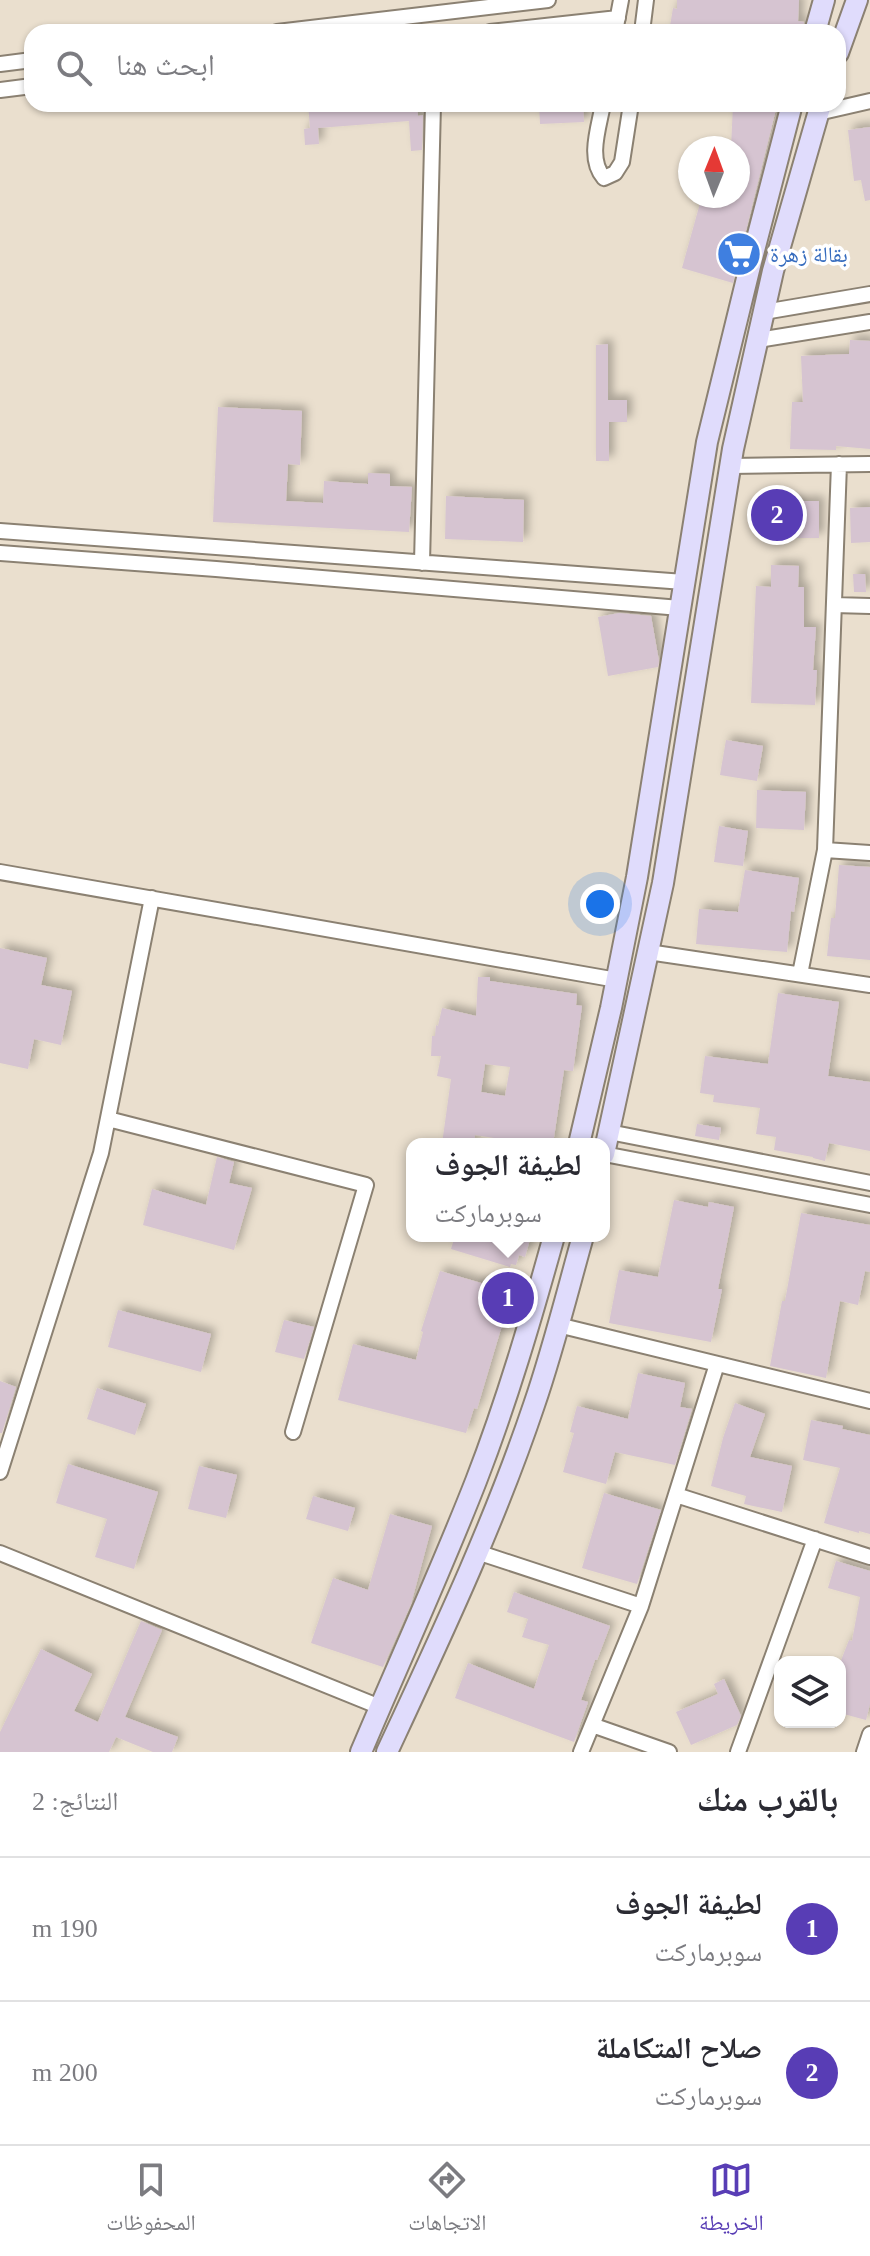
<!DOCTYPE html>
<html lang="ar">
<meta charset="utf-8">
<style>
body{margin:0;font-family:"Times New Roman","Noto Naskh Arabic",serif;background:#f7f7f7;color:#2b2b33;direction:rtl}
.controls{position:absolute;right:24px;bottom:24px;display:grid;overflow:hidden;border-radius:16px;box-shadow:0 2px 6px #0004}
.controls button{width:72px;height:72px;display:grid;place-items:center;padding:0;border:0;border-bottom:2px solid #e1e1e2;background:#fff;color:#2b2b33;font:40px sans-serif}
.compass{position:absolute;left:678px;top:136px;width:72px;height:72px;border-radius:50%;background:#fff;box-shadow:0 2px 6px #0004;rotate:1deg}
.you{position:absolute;left:600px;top:904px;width:28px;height:28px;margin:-20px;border:6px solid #fff;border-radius:50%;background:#1a73e8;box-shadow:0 0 0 12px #1a73e833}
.badge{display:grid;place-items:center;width:52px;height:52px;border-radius:50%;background:#583db5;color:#fff;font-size:26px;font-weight:700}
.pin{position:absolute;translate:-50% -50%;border:4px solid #fff;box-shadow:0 2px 8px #0006}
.popup{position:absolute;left:406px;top:1138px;width:204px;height:104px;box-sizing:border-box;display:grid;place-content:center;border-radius:16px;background:#fff;filter:drop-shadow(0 2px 6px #0005);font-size:26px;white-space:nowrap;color:#7c7c81}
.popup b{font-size:30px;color:#2b2b33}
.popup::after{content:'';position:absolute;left:50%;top:100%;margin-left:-16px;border:16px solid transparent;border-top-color:#fff}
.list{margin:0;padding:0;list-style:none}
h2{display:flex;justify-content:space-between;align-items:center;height:104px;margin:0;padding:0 32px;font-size:34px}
h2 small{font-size:26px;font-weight:400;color:#7c7c81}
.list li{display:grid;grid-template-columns:52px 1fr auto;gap:24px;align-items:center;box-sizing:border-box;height:144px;padding:0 32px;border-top:2px solid #e1e1e2}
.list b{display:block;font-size:30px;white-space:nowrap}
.list p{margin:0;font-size:26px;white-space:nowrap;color:#7c7c81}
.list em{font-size:26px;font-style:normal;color:#7c7c81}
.icon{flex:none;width:44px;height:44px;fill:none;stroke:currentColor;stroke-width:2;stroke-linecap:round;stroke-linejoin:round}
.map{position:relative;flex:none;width:870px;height:1752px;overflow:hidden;direction:ltr}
.search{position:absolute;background:#fff;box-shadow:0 2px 6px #0004;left:24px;right:24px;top:24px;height:88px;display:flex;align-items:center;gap:20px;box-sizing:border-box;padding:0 28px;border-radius:24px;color:#7c7c81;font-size:30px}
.sheet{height:392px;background:#fff}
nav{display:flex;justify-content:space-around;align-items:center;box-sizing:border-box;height:112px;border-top:2px solid #e1e1e2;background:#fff;font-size:22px;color:#7c7c81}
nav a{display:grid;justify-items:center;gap:4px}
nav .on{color:#583db5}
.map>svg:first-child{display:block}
.building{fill:#d6c4d1;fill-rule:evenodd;filter:url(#shadow)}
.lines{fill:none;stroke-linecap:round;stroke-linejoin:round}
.street-casing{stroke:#8b8172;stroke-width:18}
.secondary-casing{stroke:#8b8172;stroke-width:24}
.street{stroke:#fff;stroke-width:14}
.secondary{stroke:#e0dcfc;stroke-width:20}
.labels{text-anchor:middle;stroke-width:7;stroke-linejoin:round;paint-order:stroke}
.shop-label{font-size:22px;fill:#366cbe;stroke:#fff;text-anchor:start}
</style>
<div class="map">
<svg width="870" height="1752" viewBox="0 0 870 1752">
<defs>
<filter id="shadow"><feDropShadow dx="5" dy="-5" stdDeviation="4" flood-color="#0004"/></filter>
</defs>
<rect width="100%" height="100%" fill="#eadfce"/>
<path class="building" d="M677 0H799L798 21 804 22 802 32H669L673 8 677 9Z
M308 104H417L418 116 423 115 422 150 411 151 409 121 318 128 319 144 305 145 304 129 310 128Z
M539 104H583L584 122 540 124Z
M733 104 777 105 733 283 682 268 702 196H738V148H731Z
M870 127V200L865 201 861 180 854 181 848 130Z
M850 340 870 341V449L836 446V450L790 449 792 402H803L801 356 849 354Z
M608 344V400H627V422H609V461H596V345Z
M218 407 302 411 300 465 288 464 286 501 323 503 324 481 368 484V473L390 474V486L412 487 409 532 213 522Z
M446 496 524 500 523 542 445 539Z
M767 501H819V538H767Z
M870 507V542L851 543 850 508Z
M771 565 799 566 798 587H804V627H816L813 670H817L815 705 751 703 756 586 771 587Z
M853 574H865L866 592H854Z
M619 613 651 616 659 661 658 667 608 676 598 617Z
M726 740 763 746 757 781 720 775Z
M757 790 806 792 804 830 756 828Z
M719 826 748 831 743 866 714 862Z
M839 865 870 867V960L827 956 831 918H835Z
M745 870 799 878 794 912 791 911 787 952 696 944 699 909 738 912Z
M0 948 47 958 41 985 72 991 61 1045 34 1039 28 1069 0 1063Z
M478 977H490V981L577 994 576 1005 582 1006 573 1071 564 1070 553 1144H518L519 1142 475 1135 474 1144H442L451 1079 437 1076 441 1056H431L432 1036H435L436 1025 438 1026 442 1008 476 1016ZM485 1064 510 1067 505 1096 481 1092Z
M778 993 839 1002 828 1076 870 1082V1151L829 1143 825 1161 813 1158V1157L774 1150 776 1137 756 1134 760 1108 713 1102 714 1095 700 1093 705 1056 768 1064Z
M697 1124 721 1128 719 1140 695 1136Z
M217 1157 234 1162 229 1183 252 1188 234 1250 143 1225 152 1189 206 1205Z
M674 1200 708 1207 709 1202 734 1207 718 1289H722L711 1342 609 1323 619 1270 658 1277Z
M801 1213 870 1225V1272L865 1271 858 1305 840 1301 826 1378 770 1366 782 1301H785Z
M455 1236H531L525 1257 519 1255 516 1265 511 1264 510 1267 451 1249Z
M440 1271 512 1292 477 1409 474 1408 466 1433 338 1400 353 1344 416 1360 423 1332 421 1331Z
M118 1310 211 1334 201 1372 108 1347Z
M284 1320 314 1327 304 1359 275 1352Z
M638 1373 685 1383 680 1407 692 1409 675 1465 615 1452 606 1484 563 1472 574 1433 570 1432 577 1406 628 1419Z
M0 1381 16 1387 2 1433H0Z
M97 1388 146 1404 135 1435 87 1419Z
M735 1403 765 1414 750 1457 792 1466 782 1512 744 1504 746 1496 711 1486 723 1438Z
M811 1420 843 1426 842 1429 870 1435V1534L859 1531V1533L824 1523 840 1468 803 1460Z
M68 1464 158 1492 134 1569 95 1557 107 1519 56 1503Z
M199 1466 237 1475 226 1518 188 1509Z
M604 1493 661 1510 637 1584 582 1568Z
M313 1496 355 1508 348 1531 306 1519Z
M390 1514 432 1526 411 1604 383 1667 311 1643 333 1578 368 1590Z
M836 1561 870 1571V1704L866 1720 840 1713V1663L849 1640 852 1641 860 1597 828 1588Z
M514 1592 610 1626 597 1660H595L581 1700 588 1702 574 1742 455 1698 468 1663 534 1689 549 1645 522 1637 528 1619 507 1612Z
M141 1621 162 1630 125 1717 178 1737 172 1752H153L116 1737 109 1752H0V1732L41 1649 92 1674 74 1711 98 1722Z
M724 1679 741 1716 737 1725 691 1745 676 1712 718 1694 714 1684Z"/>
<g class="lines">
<g class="street-casing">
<path id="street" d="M277 32 548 0
M490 32 618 18
M615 32 621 0
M642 32 646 0
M0 64 32 60
M0 90 32 86
M603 104C599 127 587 159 604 178L615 173 622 162 631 104
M818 113 870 101
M764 312 870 294
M758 340 870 322
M730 466 870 464
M0 531 684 582
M0 553 216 569 680 608
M422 563 433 104
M834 605 870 606
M825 850 870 853
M0 872 617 980
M648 952 870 985
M800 974 825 850 839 464
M108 1119 366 1185 293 1432
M609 1132 870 1183
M604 1154 870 1205
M558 1325 870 1401
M0 1472 101 1153 152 898
M676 1495 870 1557
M477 1552 641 1606
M0 1553 380 1707
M592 1725 669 1752
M581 1752 641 1606 717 1364
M738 1752 815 1539
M864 1752 870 1734"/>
</g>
<g class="secondary-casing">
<path id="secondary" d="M815 32 824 0
M838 53 857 0
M579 1144 611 1008 637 877 707 442 751 262 792 104
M604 1154 663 883 733 449 773 271 821 104
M361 1752C399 1662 440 1573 476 1481 507 1401 531 1319 554 1236
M387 1752C440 1638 494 1524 534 1405 553 1350 567 1293 583 1236"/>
</g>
<use href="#street" class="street"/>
<use href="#secondary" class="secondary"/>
</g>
<defs>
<g id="supermarket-disc" transform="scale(2.3)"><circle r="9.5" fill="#3f7fe0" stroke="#fff"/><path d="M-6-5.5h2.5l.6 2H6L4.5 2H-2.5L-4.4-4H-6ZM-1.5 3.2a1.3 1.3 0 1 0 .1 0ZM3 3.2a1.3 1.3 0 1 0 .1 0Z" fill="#fff"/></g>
</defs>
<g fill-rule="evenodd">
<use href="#supermarket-disc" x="739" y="254"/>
</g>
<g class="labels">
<g class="shop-label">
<text x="770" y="262">بقالة زهرة</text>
</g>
</g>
</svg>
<div class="controls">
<button><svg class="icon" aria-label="layers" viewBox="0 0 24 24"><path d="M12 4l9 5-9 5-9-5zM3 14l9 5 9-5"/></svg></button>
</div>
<svg class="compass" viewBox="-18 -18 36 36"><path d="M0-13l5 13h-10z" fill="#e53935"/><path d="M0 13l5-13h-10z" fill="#7c7c81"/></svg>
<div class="you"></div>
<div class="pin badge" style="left:508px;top:1298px">1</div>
<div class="popup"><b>لطيفة الجوف</b>سوبرماركت</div>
<div class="pin badge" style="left:777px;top:515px">2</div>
<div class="search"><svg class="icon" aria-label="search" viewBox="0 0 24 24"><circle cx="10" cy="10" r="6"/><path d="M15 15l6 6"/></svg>ابحث هنا</div>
</div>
<section class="sheet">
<h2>بالقرب منك<small>النتائج: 2</small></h2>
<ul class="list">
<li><span class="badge">1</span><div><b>لطيفة الجوف</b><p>سوبرماركت</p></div><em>190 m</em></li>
<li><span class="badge">2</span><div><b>صلاح المتكاملة</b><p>سوبرماركت</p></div><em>200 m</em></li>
</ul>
</section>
<nav>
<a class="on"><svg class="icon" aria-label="map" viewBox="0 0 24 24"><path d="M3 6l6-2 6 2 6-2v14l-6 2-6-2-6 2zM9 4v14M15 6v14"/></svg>الخريطة</a>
<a><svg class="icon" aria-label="directions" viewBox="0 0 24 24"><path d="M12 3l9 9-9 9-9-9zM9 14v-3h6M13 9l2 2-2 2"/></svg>الاتجاهات</a>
<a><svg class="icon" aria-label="saved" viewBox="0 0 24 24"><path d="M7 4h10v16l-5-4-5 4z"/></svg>المحفوظات</a>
</nav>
